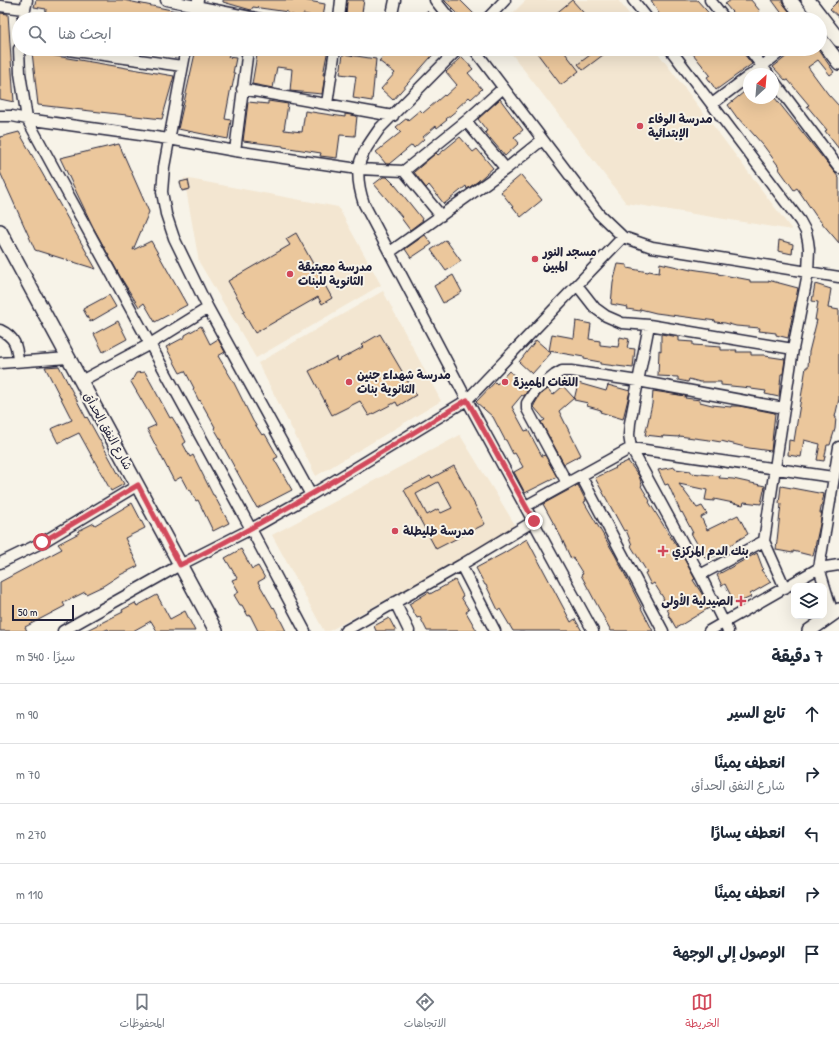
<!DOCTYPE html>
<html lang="ar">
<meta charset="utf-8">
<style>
body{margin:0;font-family:"Patrick Hand","Playpen Sans Arabic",sans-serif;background:#f6f6f7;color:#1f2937;direction:rtl}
.controls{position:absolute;right:12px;bottom:12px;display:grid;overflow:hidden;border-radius:8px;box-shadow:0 4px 16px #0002}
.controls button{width:36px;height:36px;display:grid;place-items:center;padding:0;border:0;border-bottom:1px solid #e0e1e3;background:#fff;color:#1f2937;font:20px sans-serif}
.compass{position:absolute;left:743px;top:68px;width:36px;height:36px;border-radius:50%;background:#fff;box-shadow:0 4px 16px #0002;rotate:26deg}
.scale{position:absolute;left:12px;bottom:10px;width:62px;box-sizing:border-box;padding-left:4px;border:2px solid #22223b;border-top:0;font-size:11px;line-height:14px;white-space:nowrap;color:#22223b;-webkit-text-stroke:3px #f7f3e8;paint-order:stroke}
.stop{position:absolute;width:12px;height:12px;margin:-9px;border:3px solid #d1495b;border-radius:50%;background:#fff}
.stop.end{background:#d1495b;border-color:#fff;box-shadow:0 1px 4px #0008}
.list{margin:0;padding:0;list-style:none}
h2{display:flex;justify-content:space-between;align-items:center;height:52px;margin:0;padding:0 16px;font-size:17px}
h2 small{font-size:13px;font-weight:400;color:#747a83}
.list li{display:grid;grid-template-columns:26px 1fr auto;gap:12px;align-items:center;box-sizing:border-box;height:60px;padding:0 16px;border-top:1px solid #e0e1e3}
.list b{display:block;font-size:15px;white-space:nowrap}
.list p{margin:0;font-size:13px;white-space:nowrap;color:#747a83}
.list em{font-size:13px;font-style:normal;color:#747a83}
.icon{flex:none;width:22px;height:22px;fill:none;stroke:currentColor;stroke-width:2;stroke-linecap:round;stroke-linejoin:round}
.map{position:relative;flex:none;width:839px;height:631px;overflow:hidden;direction:ltr}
.search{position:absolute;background:#fff;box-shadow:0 4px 16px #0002;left:12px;right:12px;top:12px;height:44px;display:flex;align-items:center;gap:10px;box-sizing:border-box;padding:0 14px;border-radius:22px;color:#747a83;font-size:15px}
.sheet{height:352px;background:#fff}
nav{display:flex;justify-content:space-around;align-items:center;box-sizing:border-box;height:56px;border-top:1px solid #e0e1e3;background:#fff;font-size:11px;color:#747a83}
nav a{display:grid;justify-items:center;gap:2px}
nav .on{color:#d1495b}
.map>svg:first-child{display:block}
.built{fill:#f3e6d1}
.building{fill:#ebc79c;stroke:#22223b;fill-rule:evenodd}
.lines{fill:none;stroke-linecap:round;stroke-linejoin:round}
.minor-casing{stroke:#22223b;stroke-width:13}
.major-casing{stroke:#22223b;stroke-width:16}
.minor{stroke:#f7f3e8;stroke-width:10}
.major{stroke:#f7f3e8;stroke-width:13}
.route{stroke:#d1495b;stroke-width:5}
.poi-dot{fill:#d1495b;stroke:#f7f3e8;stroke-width:1.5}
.labels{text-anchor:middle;stroke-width:4;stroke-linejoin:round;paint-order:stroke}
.poi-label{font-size:12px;font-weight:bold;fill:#22223b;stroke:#f7f3e8;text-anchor:start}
.street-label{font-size:12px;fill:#22223b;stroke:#f7f3e8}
</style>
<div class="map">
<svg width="839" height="631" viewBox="0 0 839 631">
<rect width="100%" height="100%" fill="#f7f3e8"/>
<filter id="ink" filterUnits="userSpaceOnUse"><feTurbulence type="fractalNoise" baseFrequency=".025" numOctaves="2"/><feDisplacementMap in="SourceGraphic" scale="8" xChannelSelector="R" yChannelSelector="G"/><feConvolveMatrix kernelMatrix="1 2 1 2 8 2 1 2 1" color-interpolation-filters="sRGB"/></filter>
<g filter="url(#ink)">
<path class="built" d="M526 0H618L633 19H507Z
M508 49H655L792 230 626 203Z
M184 178 338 207 381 285 256 358 199 262Z
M383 291 441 401 316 476 258 363Z
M460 435 517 528 329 631H324L272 535Z"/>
<path class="building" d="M36 0H123L186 13 184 19H45L46 9 34 7Z
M223 0H303L325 4 323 18 303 14 302 17 287 14 288 12 253 7 251 10 223 2Z
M347 0H364L361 19H346Z
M444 0H460L475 15 471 19H463Z
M572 0 589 19H549L565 6Z
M651 0H697L714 19H662Z
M731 0H751L760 11 759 12 765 19H738L725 4Z
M772 0H781L795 19H786Z
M839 0V17L830 9Z
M427 11 434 19H418Z
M0 13 8 14 14 102 0 99Z
M196 49H232L228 57 236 58 233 73H235L232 88 231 87 225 119 231 120 228 139 178 129Z
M258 49H328L323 75H325L322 94 290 91 292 69 277 67 273 88 252 84Z
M390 49H409L417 56 422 49H438L393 100 381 89 395 73 379 61Z
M534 49H562L579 71 561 85Z
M598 49H611L583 70 578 64Z
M689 49H740L752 64 716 90 707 77 710 75Z
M796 49H818L834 72 830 75 818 60 808 67 828 94 839 106V149L825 131 827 130 807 106 809 105 788 80 786 81 773 67Z
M32 52 174 76 162 119 38 105Z
M343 54 376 59 372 101 353 98 356 76 340 74Z
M462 57 473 69 468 73 482 89 471 99 469 97 456 109 457 110 446 119 447 120 437 128 436 126 423 137 424 139 414 148 412 145 389 164H386L376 152 401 132 396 127 407 118 408 120 420 110 423 113 444 95 445 96 457 85 446 72Z
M749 88V98H775L839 178V243L816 216 797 188 794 190 779 169 780 168 763 145 739 118 738 119 728 105Z
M500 99 523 130 514 137 519 143 505 156 485 132 487 131 478 119Z
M268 101 288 104 284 130 302 132 305 111 345 117V114L357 116 355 136 340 135 337 158 320 156 321 153 283 147V146L243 141 248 102 268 104Z
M19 132 96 269 35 250 0 172V137Z
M460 137 473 152 477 149 493 168 477 182 467 189 466 186 444 204 429 185 426 188 414 172 436 153 438 155Z
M119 144 149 212 133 250 151 241 187 305 155 322 144 303 139 307 121 278 93 227 60 158Z
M521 175 542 200 521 217 501 192Z
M383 177H387L395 185 423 220 410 230 401 218 402 217 374 184Z
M188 180 190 189 182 191 180 182Z
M296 233 332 298 322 304 318 297 255 333 243 312 245 311 228 281 290 245 286 239Z
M425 235 432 244 411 258 405 249Z
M446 240 461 261 446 271 431 250Z
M779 240 793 244 792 254 778 251Z
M660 263 691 270V269L718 273V274L750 280V282H768V280L798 288 788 338 776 335V333L759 331 760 328 736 326 725 323 715 322 716 321 656 313 640 309V311L627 309 628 307 611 304 613 283 618 264 627 265V268L648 272 649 271 659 273Z
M453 275 462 292 443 303 434 286Z
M815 284 831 289 828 308 839 310V399L835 417H836L835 429 830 445H827L824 461 817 460 820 444 804 440 801 457 788 455 789 440 794 441 806 367H808L809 352 817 320H815L818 302 812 301Z
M109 295 116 307 90 322 83 309Z
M118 321 127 339 103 352 94 334Z
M576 321 591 324 589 339 600 341V345L618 347 620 337 629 339 627 348 635 349 633 368 600 364V362L584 359V357L549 351 552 334 574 338Z
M201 326 210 344 218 339 225 352 218 356 233 381 253 421 262 435 265 434 278 457 274 459 292 490 257 508 220 441 221 440 214 428 215 427 200 400 199 401 193 389 194 388 185 371 180 373 166 347 185 337V335Z
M380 334 416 395 398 406 396 402 369 416 360 401 332 415 309 371 336 357 337 361 363 347 361 345Z
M661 334 679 337V341L693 342V345L721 347V350H737L736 352H751V355H765V356L785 359 783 374H781L779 397 765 394 766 391 751 389V388L721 385V382H700L689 379 688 382 678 380V377L658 376 659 350 661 351Z
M536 340 551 353 532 374 519 362Z
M59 366 86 418 87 417 124 484 111 491 79 433 58 443 51 429 72 420 45 367Z
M509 371 529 388 524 396 522 395 512 407 525 431 528 430 542 456 545 455 557 477 525 493 514 472 523 467 515 453 513 454 506 440H505L493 417 476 402 495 382 497 384Z
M145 372 170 418 172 417 180 430 186 442 183 444 190 457 193 455 213 495H214L229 523 213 531 198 500 196 501 190 489 188 490 181 477 174 481 147 429 156 425 131 382 136 373Z
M578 383 606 391 608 385 630 391 623 419 600 412 601 410 587 406 588 403 574 400Z
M563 386 574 398 559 411 581 455 564 464 541 422 545 420 534 407V405L540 395 548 389 553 395Z
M653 391 686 396 685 398 700 400V402L712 405 731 407V406H739L775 413 771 451 749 448 721 441V442L709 440 679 436V437L663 436V437L645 435 652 404Z
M628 461 639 476 642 485 641 486 650 501 649 502 682 555 695 579 693 580 702 594 709 608 676 628 668 614 669 613 662 600 664 599 654 583 651 585 645 573 647 572 631 546 632 545 626 530 624 531 595 478 616 468 615 467Z
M454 466 485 524 436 549 404 490 430 476 432 478ZM438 482 452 508 441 513 438 509 427 515 416 494Z
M675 467V469L691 471V473L711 475 720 476 719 478 733 479 765 486 761 504 744 502 743 505 714 499V501L705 500 707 490 679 484 697 508 702 506 707 514 701 517 707 530 738 515 748 534 719 552 720 554 706 559 691 533H693L682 512 681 513 668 484 665 485 658 470Z
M578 485 586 501 584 502 615 555 642 608H641L653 631H611L581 575 583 574 573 558 571 559 561 537 543 504Z
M781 486 824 494 820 513H822L820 524 813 556 793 551V553L776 550 781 504 779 503Z
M132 503 145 528 125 538 138 566 120 575 103 586 86 594 85 592 63 603 65 606 25 627 27 631H0V582L62 549 58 544 79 533 78 531 94 523 95 525Z
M527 539 571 622 575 619 582 631H513L500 609 498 610 486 585H485L476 568 504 553Z
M241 549 252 569 258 566 265 578 258 582 273 608 274 607 286 631H258L250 615 248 616 242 605H240L234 595 239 592 232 580 237 578 225 558Z
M757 553 763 569 761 570 771 582 750 594 751 597 735 604 725 584 722 586 717 575Z
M455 580 463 596 461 597 469 610 466 612 477 631H427L420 617 417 618 409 604 429 592 430 594Z
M157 595 170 619 185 611 195 631H157L151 621 133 631H109L108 629 103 631H85L123 612 122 610 135 603 137 606Z
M389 618 396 631H376L374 626Z"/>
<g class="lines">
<g class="minor-casing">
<path id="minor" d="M166 0 261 19
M435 0 450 19
M633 0 648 19
M710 0 725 19
M0 6 24 9
M23 19 27 0
M193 19 198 0
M339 19 341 0
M391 19 395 0
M487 19 505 0
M19 49 20 73 27 119 251 529 305 631
M61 49 182 66
M186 49 164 167 162 192 166 214 174 238 208 308 311 495
M458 49 380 128C359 158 352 167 364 204L467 400 593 631
M474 49 599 214 623 237 652 247 839 277
M670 49 800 221 806 232 808 241 809 249 808 273 793 349 764 541 785 588
M749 49 768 74
M752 74 784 49
M773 80 839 168
M242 89 393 116
M327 104 335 49
M712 104 749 76
M0 116H12L27 119 169 139 235 151 358 169 404 171
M466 121 506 169
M235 151 248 49
M441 216 404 171 466 121 503 88
M390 252 506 169 542 140
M577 285 595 308 606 316 622 323 649 325 793 349
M649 325 630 423 629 435 631 448 700 575 728 631
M0 330C15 337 17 346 18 361
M0 363 68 358
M81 381 150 344 208 308
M581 476 663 631
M567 483 527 409V403L535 391 555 375 562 371H571L638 381 784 408
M526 506 631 448 833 477
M0 563 43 542 138 485
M461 565 495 631
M700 575 764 541
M395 602 409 631
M833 614 819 568 839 447
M63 631 180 565 251 529 311 495 467 400 623 237
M345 631 461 565 534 521
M709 631 819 568 839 565"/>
</g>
<g class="major-casing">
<path id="major" d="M790 0 805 19
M808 0 839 40
M820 38 839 63
M0 231 216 631
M809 631 839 610"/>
</g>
<use href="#minor" class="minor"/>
<use href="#major" class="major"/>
</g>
</g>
<g class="lines" filter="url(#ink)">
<path class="route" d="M42 542 138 485 180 565C280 516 373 457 467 400L534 521"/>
</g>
<g class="poi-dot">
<circle cx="640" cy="126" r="4"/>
<circle cx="535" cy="259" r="4"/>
<circle cx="290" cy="274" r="4"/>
<circle cx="349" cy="382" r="4"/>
<circle cx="505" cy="382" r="4"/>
<circle cx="395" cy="531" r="4"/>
<path d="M661 545h4v4h4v4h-4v4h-4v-4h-4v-4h4z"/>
<path d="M739 595h4v4h4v4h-4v4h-4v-4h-4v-4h4z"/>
</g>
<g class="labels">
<g class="poi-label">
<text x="648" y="123">مدرسة الوفاء<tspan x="648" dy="14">الإبتدائية</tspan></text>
<text x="543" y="256">مسجد النور<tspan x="543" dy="14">المبين</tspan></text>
<text x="298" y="271">مدرسة معيتيقة<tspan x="298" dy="14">الثانوية للبنات</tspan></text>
<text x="357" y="379">مدرسة شهداء جنين<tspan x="357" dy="14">الثانوية بنات</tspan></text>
<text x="513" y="386">اللغات المميزة</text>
<text x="403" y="535">مدرسة طليطلة</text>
<text x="672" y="555">بنك الدم المركزي</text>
<text x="733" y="605" text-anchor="end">الصيدلية الأولى</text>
</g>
<g class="street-label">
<text transform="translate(108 431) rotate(61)" y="4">شارع النفق الحدأق</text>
</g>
</g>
</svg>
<div class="controls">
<button><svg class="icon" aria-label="layers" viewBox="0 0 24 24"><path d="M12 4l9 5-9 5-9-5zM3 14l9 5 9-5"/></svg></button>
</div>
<svg class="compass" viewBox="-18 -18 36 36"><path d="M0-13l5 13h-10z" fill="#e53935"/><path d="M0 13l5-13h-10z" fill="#747a83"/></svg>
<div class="scale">50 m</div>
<div class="stop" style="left:42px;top:542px"></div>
<div class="stop end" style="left:534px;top:521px"></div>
<div class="search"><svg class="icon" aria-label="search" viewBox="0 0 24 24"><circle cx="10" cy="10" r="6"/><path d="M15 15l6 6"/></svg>ابحث هنا</div>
</div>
<section class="sheet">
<h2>7 دقيقة<small>سيرًا · 540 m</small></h2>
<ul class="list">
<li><svg class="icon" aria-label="ahead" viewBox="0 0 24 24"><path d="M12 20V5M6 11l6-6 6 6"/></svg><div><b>تابع السير</b></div><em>90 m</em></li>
<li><svg class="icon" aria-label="right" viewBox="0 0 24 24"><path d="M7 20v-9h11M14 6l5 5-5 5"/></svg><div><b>انعطف يمينًا</b><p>شارع النفق الحدأق</p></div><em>70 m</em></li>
<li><svg class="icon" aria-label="left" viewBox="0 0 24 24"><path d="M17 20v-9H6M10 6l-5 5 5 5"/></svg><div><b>انعطف يسارًا</b></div><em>270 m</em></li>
<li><svg class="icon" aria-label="right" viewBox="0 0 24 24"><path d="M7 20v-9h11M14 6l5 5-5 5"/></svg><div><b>انعطف يمينًا</b></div><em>110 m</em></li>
<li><svg class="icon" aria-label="arrive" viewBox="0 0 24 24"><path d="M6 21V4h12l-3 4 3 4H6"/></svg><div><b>الوصول إلى الوجهة</b></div></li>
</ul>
</section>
<nav>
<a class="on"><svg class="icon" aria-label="map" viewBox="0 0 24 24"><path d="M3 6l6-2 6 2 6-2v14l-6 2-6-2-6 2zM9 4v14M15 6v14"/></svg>الخريطة</a>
<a><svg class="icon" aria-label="directions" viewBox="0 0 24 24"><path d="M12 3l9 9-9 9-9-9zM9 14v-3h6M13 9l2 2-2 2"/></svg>الاتجاهات</a>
<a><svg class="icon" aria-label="saved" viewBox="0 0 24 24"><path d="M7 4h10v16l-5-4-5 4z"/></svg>المحفوظات</a>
</nav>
